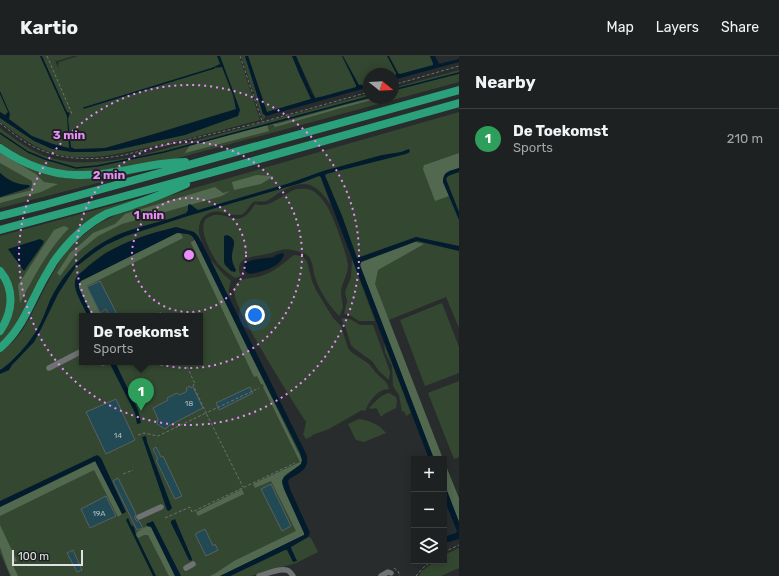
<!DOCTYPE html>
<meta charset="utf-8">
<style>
body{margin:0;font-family:Rubik,sans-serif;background:#26292a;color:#f1f3f6}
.controls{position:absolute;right:12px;bottom:12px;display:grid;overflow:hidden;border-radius:0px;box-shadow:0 2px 10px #0003}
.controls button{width:36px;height:36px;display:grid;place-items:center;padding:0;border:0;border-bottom:1px solid #3c3e3f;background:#1e2121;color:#f1f3f6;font:20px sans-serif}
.compass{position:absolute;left:363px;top:12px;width:36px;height:36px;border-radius:50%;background:#1e2121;box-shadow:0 2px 10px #0003;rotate:108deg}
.scale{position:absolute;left:12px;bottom:10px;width:71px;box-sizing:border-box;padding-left:4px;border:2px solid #dfe2e1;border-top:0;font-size:11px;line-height:14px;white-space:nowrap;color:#dfe2e1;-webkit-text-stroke:3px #1f2222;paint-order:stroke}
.you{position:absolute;left:255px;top:259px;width:14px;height:14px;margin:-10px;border:3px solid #fff;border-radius:50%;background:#1a73e8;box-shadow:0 0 0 6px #1a73e833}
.badge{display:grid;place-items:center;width:26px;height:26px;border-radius:50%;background:#eb8dfb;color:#fff;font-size:13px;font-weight:700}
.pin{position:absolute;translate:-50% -33px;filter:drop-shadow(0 1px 2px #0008)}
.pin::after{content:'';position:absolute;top:21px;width:14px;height:12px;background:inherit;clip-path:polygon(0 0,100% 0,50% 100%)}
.popup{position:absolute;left:79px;top:257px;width:124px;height:52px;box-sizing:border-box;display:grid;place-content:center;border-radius:0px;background:#1e2121;filter:drop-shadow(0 1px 3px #0005);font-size:13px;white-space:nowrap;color:#a1a3a5}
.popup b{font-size:15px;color:#f1f3f6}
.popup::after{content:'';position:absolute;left:50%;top:100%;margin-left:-8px;border:8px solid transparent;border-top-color:#1e2121}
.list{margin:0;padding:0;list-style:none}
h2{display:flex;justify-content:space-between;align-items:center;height:52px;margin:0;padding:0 16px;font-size:17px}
h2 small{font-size:13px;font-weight:400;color:#a1a3a5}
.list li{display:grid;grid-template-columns:26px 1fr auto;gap:12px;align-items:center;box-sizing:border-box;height:60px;padding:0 16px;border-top:1px solid #3c3e3f}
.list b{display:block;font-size:15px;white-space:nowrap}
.list p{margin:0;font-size:13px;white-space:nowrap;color:#a1a3a5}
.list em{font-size:13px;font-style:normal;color:#a1a3a5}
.icon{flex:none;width:22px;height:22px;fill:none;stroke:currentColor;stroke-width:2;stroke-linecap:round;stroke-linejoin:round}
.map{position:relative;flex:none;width:459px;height:520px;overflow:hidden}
header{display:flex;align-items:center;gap:24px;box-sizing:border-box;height:56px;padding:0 20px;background:#1e2121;border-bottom:1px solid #3c3e3f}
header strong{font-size:19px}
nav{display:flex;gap:22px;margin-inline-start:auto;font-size:14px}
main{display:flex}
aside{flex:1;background:#1e2121}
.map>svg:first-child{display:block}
.green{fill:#344831;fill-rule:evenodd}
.forest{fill:#53694f}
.water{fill:#021b2d}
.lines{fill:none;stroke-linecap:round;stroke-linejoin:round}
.stream{stroke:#021b2d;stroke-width:1.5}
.building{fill:#224a55;stroke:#5b5f61}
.path{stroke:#6e7171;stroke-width:1;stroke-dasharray:3 2;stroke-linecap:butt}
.minor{stroke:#6e7272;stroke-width:5.5}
.highway{stroke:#2ba17b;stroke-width:8}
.ring{fill:none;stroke:#eb8dfb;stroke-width:2;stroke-dasharray:2 4}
.labels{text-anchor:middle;stroke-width:4;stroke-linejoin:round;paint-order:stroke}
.number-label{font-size:8px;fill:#b0bcbe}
.centre{fill:#eb8dfb;stroke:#1f2222;stroke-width:2}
.ring-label{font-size:12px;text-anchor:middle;font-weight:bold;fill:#eb8dfb;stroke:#1f2222;stroke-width:4;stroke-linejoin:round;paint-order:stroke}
</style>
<header>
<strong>Kartio</strong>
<nav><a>Map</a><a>Layers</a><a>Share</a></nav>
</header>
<main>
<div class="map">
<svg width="459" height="520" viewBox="0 0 459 520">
<rect width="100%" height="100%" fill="#282c2c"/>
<path class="green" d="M0 0H73L57 5 55 4 60 16 58 10 59 6 78 0H239L260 64C243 68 227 73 210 77 191 82 173 86 154 90 119 98 81 108 46 95 29 88 15 77 0 66Z
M241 0H245L263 57 266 60 263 64Z
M248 0H292L299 17 311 43 267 56Z
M296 0H430L435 12 393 23V18H369V30L317 45Z
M459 14V26L301 69 167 105 73 118 39 109 14 96 0 87V72C12 81 25 91 38 97 70 112 105 106 138 100L369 38V42H393V32Z
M459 56V97L424 109 435 117 459 109V272L446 241 389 264 365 211 357 202 342 160 325 119 319 117 331 149C315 126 304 122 279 137 275 139 270 144 266 145 262 146 257 145 253 146 250 149 247 155 243 158 236 161 228 157 221 156 211 154 199 160 199 172 198 177 201 183 202 187 197 179 196 176 186 173L190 175 304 404 284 423 306 476 222 520H10L0 497V296L13 286 22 275 30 261 49 224 65 196 81 181 98 168 116 159 150 146 194 132ZM176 171 77 221 105 197 123 188ZM82 260H200V306H82Z
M0 94 53 119 70 123H82L97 122 156 112 0 152V141L28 132 30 130 29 129C17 129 9 125 0 117Z
M296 133C301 133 306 132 311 134 318 137 324 145 328 152 334 162 347 198 348 210 348 219 341 228 341 236 341 246 346 250 339 260 328 248 318 233 314 218 313 211 312 202 306 198 303 197 300 196 297 195 281 191 282 195 267 198 255 201 232 200 241 220L235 222C229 218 223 213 218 208 212 199 194 168 209 161 228 151 237 178 255 148 258 149 261 149 264 149 273 148 286 137 296 133Z
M154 138 131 146 70 181 18 269 0 289V278L12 257 0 212V180Z
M294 199 302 200 307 205 312 225 316 234 333 262 341 270 348 292 351 296 369 308 376 317 386 326 388 330 389 333C377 333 369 346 365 355L362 354 329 373 312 379V380L306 383 303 378 304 376 306 366C288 338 270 309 253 279 247 268 240 256 236 244 234 239 233 233 236 229 240 221 253 223 261 220 276 215 282 208 294 199Z
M210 203 224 219 231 225C229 231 228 236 229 243Z
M352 203 375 265H359L348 258H344L347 245 345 236 351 221Z
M0 221C8 230 9 249 5 259 4 262 2 265 0 268Z
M442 247 459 291V317L425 330 400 264Z
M344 262 350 263 360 269H373L390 316 389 324 379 315 372 305 355 293 351 289 345 270 341 263Z
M384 287 411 357 406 360 404 355 402 356 399 339 393 330 392 310 385 296Z
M459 325V401L454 403 428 337Z
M389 337 396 341 397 345 396 352 386 357 381 361 377 353 376 352 372 353 369 352C375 346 380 339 389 337Z
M359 363C369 364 380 369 386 377L364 386 356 384 348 368Z
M308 481 311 482 318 496 296 507 251 520H230L288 492Z
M459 492V512L441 520H419L421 516 435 505H444V499Z"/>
<path class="forest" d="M373 42H380L341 52 275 71 273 68H277L341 50Z
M267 69 269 75 185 97 190 89Z
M0 97 36 118 44 126 58 128 41 136 0 147V142L32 134V125L0 107Z
M459 97V112L448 116 443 126 449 140 435 145 423 113 424 109Z
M257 119 274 120 261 128 234 134 232 126Z
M215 131 223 137 230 135 222 140 122 168 98 180 76 198 60 220 57 217 70 197 82 187 93 177 115 168 125 158Z
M64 170 69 172C48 194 34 220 20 247L18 229 54 174Z
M177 177H181L183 182 87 230 101 260H92L79 232V228L81 225Z
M195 184 302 404 301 408C294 415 282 416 282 428L304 477V479L220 520H210L216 517 234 505 296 475 271 425 255 432 253 428 300 406 263 331 264 330 262 328H261L257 320 254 321 191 187V186Z
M415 186 424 188 378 214 375 228 443 403H434L360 210 361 206Z
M96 405 122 458 118 461 94 414 0 460V451Z
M444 405 459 442V466L444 427Z
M242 433 244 438 198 460 196 456Z
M0 469 17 505 12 507 18 520H11L7 511 0 491Z
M147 470 151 471 175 520H169L148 479H144L138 482 136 479 137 476Z"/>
<path class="water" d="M40 0H42L67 56 70 57 68 63 71 91 75 93 105 92 154 78 236 53 233 39 222 11 212 12 220 8 217 0H220L240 54 238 60 185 79 116 94 94 96H72L52 93 34 85 0 62V56L5 59 8 56 0 38V35L10 58 9 63 32 80 53 88 69 92 67 60Z
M245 0H248L267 56 311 43 299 17 292 0H296L312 37 315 42 324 40 356 31V29L342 0H343L359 29 369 27V31L266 60 263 58Z
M387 0H389L398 17 400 18 433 9V7L430 0H435L439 8 459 3V6L393 24V20L396 19V17Z
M409 93 410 96 406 98 326 118 325 120 342 160 357 202 416 181 459 190V195L417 185 361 206 360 209 434 403H429L322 124 321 121 319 120 301 127 188 160 126 180 106 189 94 197 76 211 69 221 58 238 42 271 34 286 12 309 9 314 0 318V314C13 306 29 287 37 274 42 265 46 254 50 244 55 234 61 224 68 216 82 199 102 185 122 177 143 169 166 165 186 157L188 154V149L190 148 195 152 198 154 290 127 323 115 382 99 401 96Z
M459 112V116L448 120 446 123 459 156V164L443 126C443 115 450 115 459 112Z
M0 117C9 125 17 129 29 129L30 130 28 132 0 141Z
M176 171 194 176 198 180 210 203 307 400C309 414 300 416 289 423L288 426 290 433 310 477 308 481 291 491V492L297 505 293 506 287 494H285L230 520H220L304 479V477L284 433 282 425 284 421 301 408 302 404 300 397 246 289 195 184 192 180 188 178 177 177 81 225 79 228V232L92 260H88C84 252 73 233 75 226 75 221 80 217 84 214 109 190 143 179 176 171Z
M227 179C240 184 231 192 232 202 232 206 234 210 236 214L235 216 231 215 225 209 224 206V180Z
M40 183 44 185 43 188 24 215 8 193Z
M283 197 284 199C279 212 263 215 251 218 246 217 243 214 244 208 252 202 264 203 274 201L276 199Z
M109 306H115L138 354 141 367 137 368 135 357Z
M146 380 147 386 172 452 169 455 167 454 142 381Z
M97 399 101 402 126 456 122 458 95 405 0 451V445Z
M444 427 459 466V483L444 487V481L456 477 457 475 444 443Z
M128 462 131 469 134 471 136 479 156 520H153L126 464Z
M175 463 192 503 191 505 189 504 171 467V465Z
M153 465 181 520H175L151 471 147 470 146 468Z"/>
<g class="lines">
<path class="stream" d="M393 34 459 17
M84 52 214 12
M0 77 28 96 45 103 76 112 97 110 164 96 369 41"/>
</g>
<path class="building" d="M100 225 118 260H110L106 253 100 257 87 231Z
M190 330 191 332 193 331 203 352 174 367 173 368 170 369 165 373 157 368 158 363 153 352 168 344 167 342 177 337 179 339 186 336V335L187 334 186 332Z
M250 331 253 337 219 354 216 347Z
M116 343 135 384 106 398 86 356Z
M156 391 161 401 163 400 182 440 175 443 156 404 158 403 153 393Z
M118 422 136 458 135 460V463L137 465H139L143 472 137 474 113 425Z
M271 428 291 470 282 475 261 433Z
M106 440 116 460 90 472 81 453Z
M205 473 213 490 215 488 218 494 206 500 195 478Z
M73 494 82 514 77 516 67 497Z"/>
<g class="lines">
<path class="path" d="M47 0 72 58
M240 0 262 65
M363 28 364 33
M393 29 459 10
M0 67C9 74 18 82 27 87 56 105 92 105 124 99L262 66 369 36
M160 256 162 260
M185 306 195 328 193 329 206 357 259 332
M138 379 144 377 158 380 206 357 243 431
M123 418 133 414
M165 462 190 451 192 456 295 407
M444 496 459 489
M394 512 398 515 400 520
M416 520 423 512 431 505"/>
<path class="minor" d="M103 306V307
M49 312 82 295
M139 461 161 451
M186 512 193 508
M259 520C266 518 279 512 286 514 289 514 291 517 293 520
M381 520 388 516 391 517"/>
<path class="highway" d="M0 92C22 107 50 119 77 119 105 120 133 112 161 108 169 107 177 106 185 106
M0 160 44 149 459 34
M0 174 210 117 459 47
M0 215C15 233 13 256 0 275
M0 292C19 276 27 255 38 234 42 225 48 216 53 207 66 188 85 169 106 158 116 154 128 151 138 147 154 142 170 135 186 128"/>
</g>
<g class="ring">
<circle cx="189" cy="199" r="57"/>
<circle cx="189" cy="199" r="113"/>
<circle cx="189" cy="199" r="170"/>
</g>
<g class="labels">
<g class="number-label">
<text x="189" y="350">18</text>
<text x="118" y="382">14</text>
<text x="99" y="460">19A</text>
</g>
</g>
<circle cx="189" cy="199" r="6" class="centre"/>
<g class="ring-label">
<text x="69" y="83">3 min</text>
<text x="109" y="123">2 min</text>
<text x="149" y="163">1 min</text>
</g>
</svg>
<div class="controls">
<button>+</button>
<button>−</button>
<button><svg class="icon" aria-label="layers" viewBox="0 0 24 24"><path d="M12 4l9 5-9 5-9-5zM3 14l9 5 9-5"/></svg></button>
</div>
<svg class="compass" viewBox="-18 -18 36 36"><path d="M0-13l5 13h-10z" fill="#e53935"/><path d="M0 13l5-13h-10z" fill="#a1a3a5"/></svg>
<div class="scale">100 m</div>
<div class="you"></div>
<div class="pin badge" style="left:141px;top:355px;background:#2e9e5b">1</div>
<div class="popup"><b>De Toekomst</b>Sports</div>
</div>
<aside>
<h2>Nearby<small></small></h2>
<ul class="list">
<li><span class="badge" style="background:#2e9e5b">1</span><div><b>De Toekomst</b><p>Sports</p></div><em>210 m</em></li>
</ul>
</aside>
</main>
